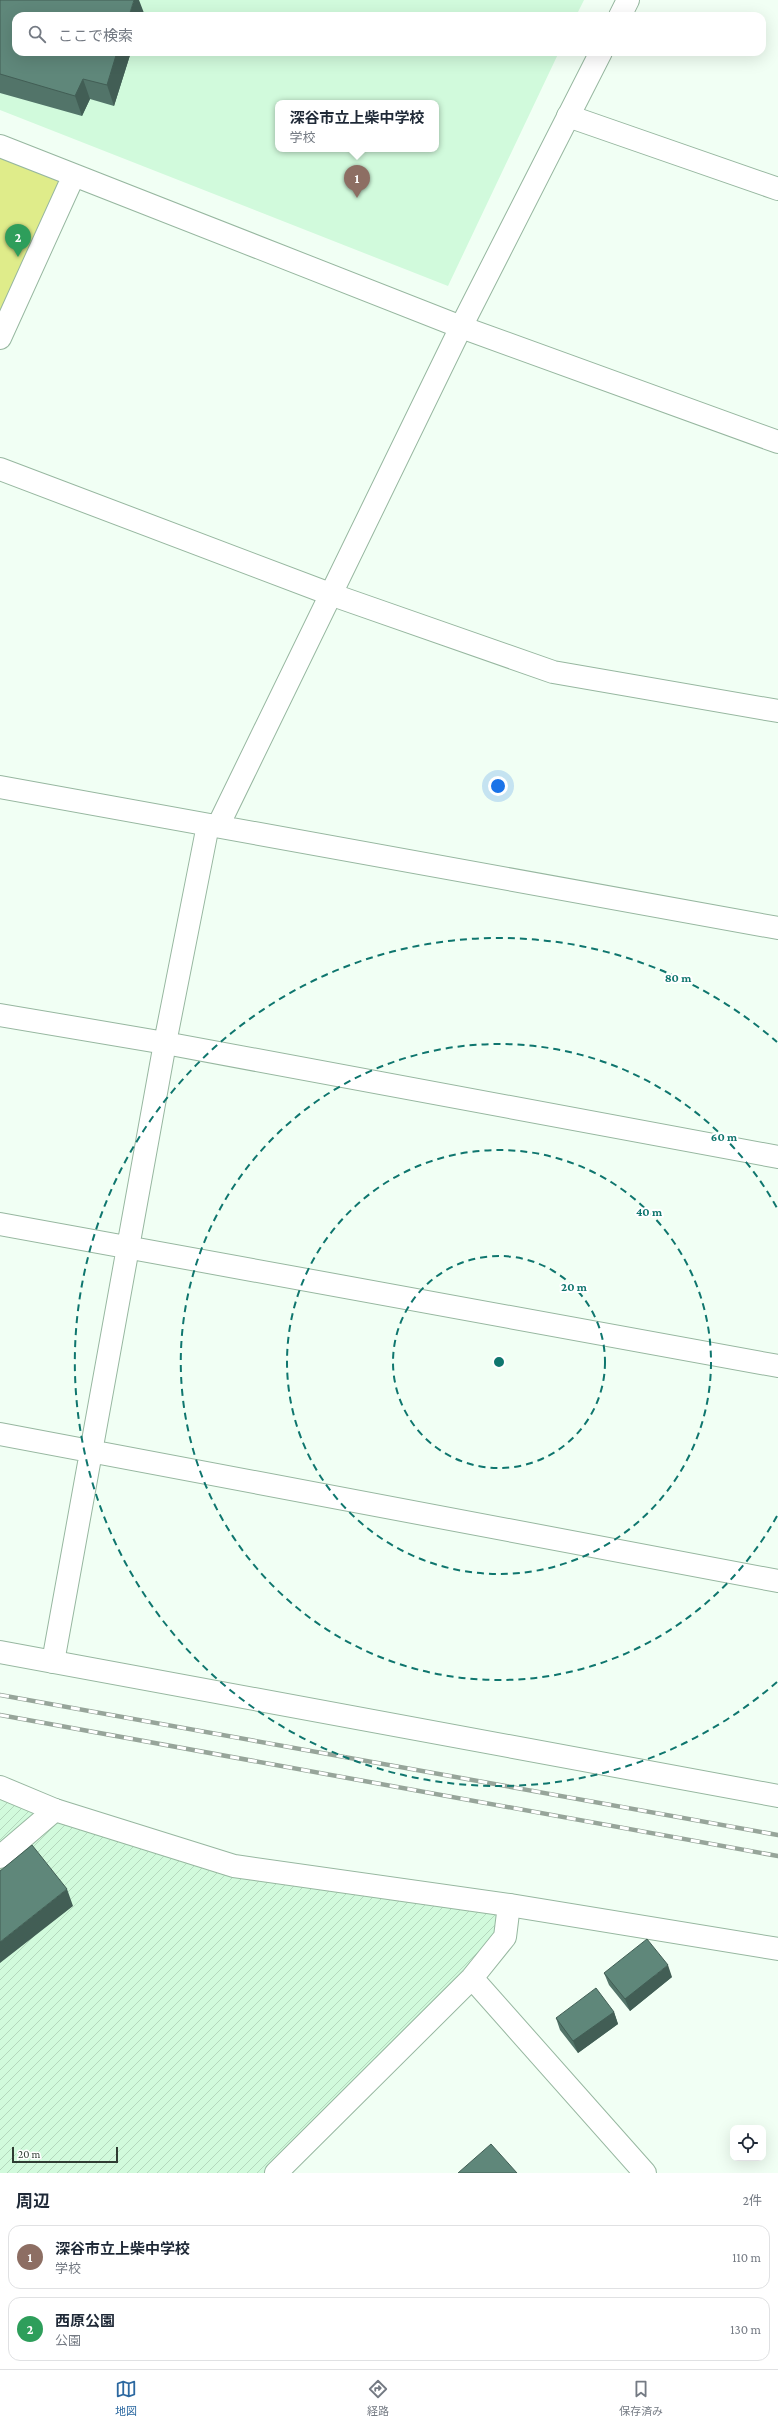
<!DOCTYPE html>
<html lang="ja">
<meta charset="utf-8">
<style>
body{margin:0;font-family:"Crimson Pro","Noto Sans JP",serif;background:#f6f6f7;color:#1f2937}
.controls{position:absolute;right:12px;bottom:12px;display:grid;overflow:hidden;border-radius:8px;box-shadow:0 4px 16px #0002}
.controls button{width:36px;height:36px;display:grid;place-items:center;padding:0;border:0;border-bottom:1px solid #e0e1e3;background:#fff;color:#1f2937;font:20px sans-serif}
.scale{position:absolute;left:12px;bottom:10px;width:106px;box-sizing:border-box;padding-left:4px;border:2px solid #2e3c32;border-top:0;font-size:11px;line-height:14px;white-space:nowrap;color:#2e3c32;-webkit-text-stroke:3px #fff;paint-order:stroke}
.you{position:absolute;left:498px;top:786px;width:14px;height:14px;margin:-10px;border:3px solid #fff;border-radius:50%;background:#1a73e8;box-shadow:0 0 0 6px #1a73e833}
.badge{display:grid;place-items:center;width:26px;height:26px;border-radius:50%;background:#2c68a0;color:#fff;font-size:13px;font-weight:700}
.pin{position:absolute;translate:-50% -33px;filter:drop-shadow(0 1px 2px #0008)}
.pin::after{content:'';position:absolute;top:21px;width:14px;height:12px;background:inherit;clip-path:polygon(0 0,100% 0,50% 100%)}
.popup{position:absolute;left:275px;top:100px;width:164px;height:52px;box-sizing:border-box;display:grid;place-content:center;border-radius:8px;background:#fff;filter:drop-shadow(0 1px 3px #0005);font-size:13px;white-space:nowrap;color:#747a83}
.popup b{font-size:15px;color:#1f2937}
.popup::after{content:'';position:absolute;left:50%;top:100%;margin-left:-8px;border:8px solid transparent;border-top-color:#fff}
.list{margin:0;padding:0;list-style:none}
h2{display:flex;justify-content:space-between;align-items:center;height:52px;margin:0;padding:0 16px;font-size:17px}
h2 small{font-size:13px;font-weight:400;color:#747a83}
.list li{display:grid;grid-template-columns:26px 1fr auto;gap:12px;align-items:center;box-sizing:border-box;height:64px;margin:0 8px 8px;padding:0 8px;border:1px solid #e0e1e3;border-radius:12px}
.list b{display:block;font-size:15px;white-space:nowrap}
.list p{margin:0;font-size:13px;white-space:nowrap;color:#747a83}
.list em{font-size:13px;font-style:normal;color:#747a83}
.icon{flex:none;width:22px;height:22px;fill:none;stroke:currentColor;stroke-width:2;stroke-linecap:round;stroke-linejoin:round}
.map{position:relative;flex:none;width:778px;height:2173px;overflow:hidden}
.search{position:absolute;background:#fff;box-shadow:0 4px 16px #0002;left:12px;right:12px;top:12px;height:44px;display:flex;align-items:center;gap:10px;box-sizing:border-box;padding:0 14px;border-radius:12px;color:#747a83;font-size:15px}
.sheet{height:196px;background:#fff}
nav{display:flex;justify-content:space-around;align-items:center;box-sizing:border-box;height:56px;border-top:1px solid #e0e1e3;background:#fff;font-size:11px;color:#747a83}
nav a{display:grid;justify-items:center;gap:2px}
nav .on{color:#2c68a0}
.map>svg:first-child{display:block}
.built{fill:#d1fadc;fill-rule:evenodd}
.industrial{fill:url(#industrial-furrows)}
.green{fill:#dfec8a}
.lines{fill:none;stroke-linecap:round;stroke-linejoin:round}
.street-casing{stroke:#97b7a0;stroke-width:24}
.secondary-casing{stroke:#97b7a0;stroke-width:24}
.street{stroke:#fff;stroke-width:22}
.secondary{stroke:#fff;stroke-width:22}
.rail-casing{stroke:#97a59a;stroke-width:4.5}
.rail{stroke:#fff;stroke-width:3;stroke-dasharray:9;stroke-linecap:butt}
.wall{fill:#527469}
.shaded-wall{fill:#425e55}
.building{fill:#5f877a;stroke:#425e55}
.ring{fill:none;stroke:#0f766e;stroke-width:2;stroke-dasharray:7 5}
.centre{fill:#0f766e;stroke:#fff;stroke-width:2}
.ring-label{font-size:12px;text-anchor:middle;font-weight:bold;fill:#0f766e;stroke:#fff;stroke-width:4;stroke-linejoin:round;paint-order:stroke}
</style>
<div class="map">
<svg width="778" height="2173" viewBox="0 0 778 2173">
<defs>
<pattern id="industrial-furrows" width="10" height="10" patternUnits="userSpaceOnUse"><rect width="10" height="10" fill="#d1fadc"/><path d="M-1 1l2-2M0 10L10 0M9 11l2-2" fill="none" stroke="#b4d7bd"/></pattern>
</defs>
<rect width="100%" height="100%" fill="#f1fff4"/>
<path class="built" d="M0 0H584L576 16H16V52H559L448 286 0 110ZM278 103H436V149H278Z"/>
<path class="industrial" d="M0 1787 234 1866 509 1905 505 1937 276 2173H0Z"/>
<path class="green" d="M0 146 74 175 0 338Z"/>
<g class="lines">
<g class="street-casing">
<path id="street" d="M568 116 778 189
M0 146 461 327 778 442
M0 338 74 175
M0 469 330 594 553 672 778 711
M0 1015 165 1043 778 1157
M0 1224 778 1366
M0 1434 778 1581
M53 1662 165 1043 208 825
M0 1857 55 1810
M472 1978 645 2173
M276 2173 472 1978 505 1937 509 1905"/>
</g>
<g class="secondary-casing">
<path id="secondary" d="M620 16 628 0
M0 787 778 928
M218 826 461 327 601 52
M0 1652 778 1796
M0 1787 55 1810 234 1866 509 1905 778 1949"/>
</g>
<use href="#street" class="street"/>
<use href="#secondary" class="secondary"/>
<g class="rail-casing">
<path id="rail" d="M0 1695 778 1835
M0 1715 778 1856"/>
</g>
<use href="#rail" class="rail"/>
</g>
<path class="wall" d="M0 0 144 13 143 16H16V52H131L114 106 90 99 82 116 0 93Z
M604 1973 672 1977 630 2011 609 1985Z
M614 2012 618 2024 578 2053 560 2030 556 2018Z"/>
<path class="shaded-wall" d="M134 0H139L144 13 143 16H129Z
M117 52H131L114 106 107 85Z
M83 79 90 99 82 116 75 96Z
M67 1889 73 1906 0 1963V1942Z
M668 1965 672 1977 630 2011 625 1999Z
M614 2012 618 2024 578 2053 573 2041Z"/>
<path class="building" d="M0 0H134L129 16H16V52H117L107 85 83 79 75 96 0 74Z
M32 1845 67 1889 0 1942V1871Z
M647 1939 668 1965 625 1999 604 1973Z
M596 1988 614 2012 573 2041 556 2018Z
M491 2144 517 2173H458Z"/>
<g class="ring">
<circle cx="499" cy="1362" r="106"/>
<circle cx="499" cy="1362" r="212"/>
<path d="M777 1516A318 318 0 1 1 777 1208"/>
<path d="M777 1682A424 424 0 1 1 777 1042"/>
</g>
<circle cx="499" cy="1362" r="6" class="centre"/>
<g class="ring-label">
<text x="678" y="982">80 m</text>
<text x="724" y="1141">60 m</text>
<text x="649" y="1216">40 m</text>
<text x="574" y="1291">20 m</text>
</g>
</svg>
<div class="controls">
<button><svg class="icon" aria-label="locate" viewBox="0 0 24 24"><circle cx="12" cy="12" r="6"/><path d="M12 2v4M12 18v4M2 12h4M18 12h4"/></svg></button>
</div>
<div class="scale">20 m</div>
<div class="you"></div>
<div class="pin badge" style="left:357px;top:198px;background:#8d6e63">1</div>
<div class="popup"><b>深谷市立上柴中学校</b>学校</div>
<div class="pin badge" style="left:18px;top:257px;background:#2e9e5b">2</div>
<div class="search"><svg class="icon" aria-label="search" viewBox="0 0 24 24"><circle cx="10" cy="10" r="6"/><path d="M15 15l6 6"/></svg>ここで検索</div>
</div>
<section class="sheet">
<h2>周辺<small>2件</small></h2>
<ul class="list">
<li><span class="badge" style="background:#8d6e63">1</span><div><b>深谷市立上柴中学校</b><p>学校</p></div><em>110 m</em></li>
<li><span class="badge" style="background:#2e9e5b">2</span><div><b>西原公園</b><p>公園</p></div><em>130 m</em></li>
</ul>
</section>
<nav>
<a class="on"><svg class="icon" aria-label="map" viewBox="0 0 24 24"><path d="M3 6l6-2 6 2 6-2v14l-6 2-6-2-6 2zM9 4v14M15 6v14"/></svg>地図</a>
<a><svg class="icon" aria-label="directions" viewBox="0 0 24 24"><path d="M12 3l9 9-9 9-9-9zM9 14v-3h6M13 9l2 2-2 2"/></svg>経路</a>
<a><svg class="icon" aria-label="saved" viewBox="0 0 24 24"><path d="M7 4h10v16l-5-4-5 4z"/></svg>保存済み</a>
</nav>
